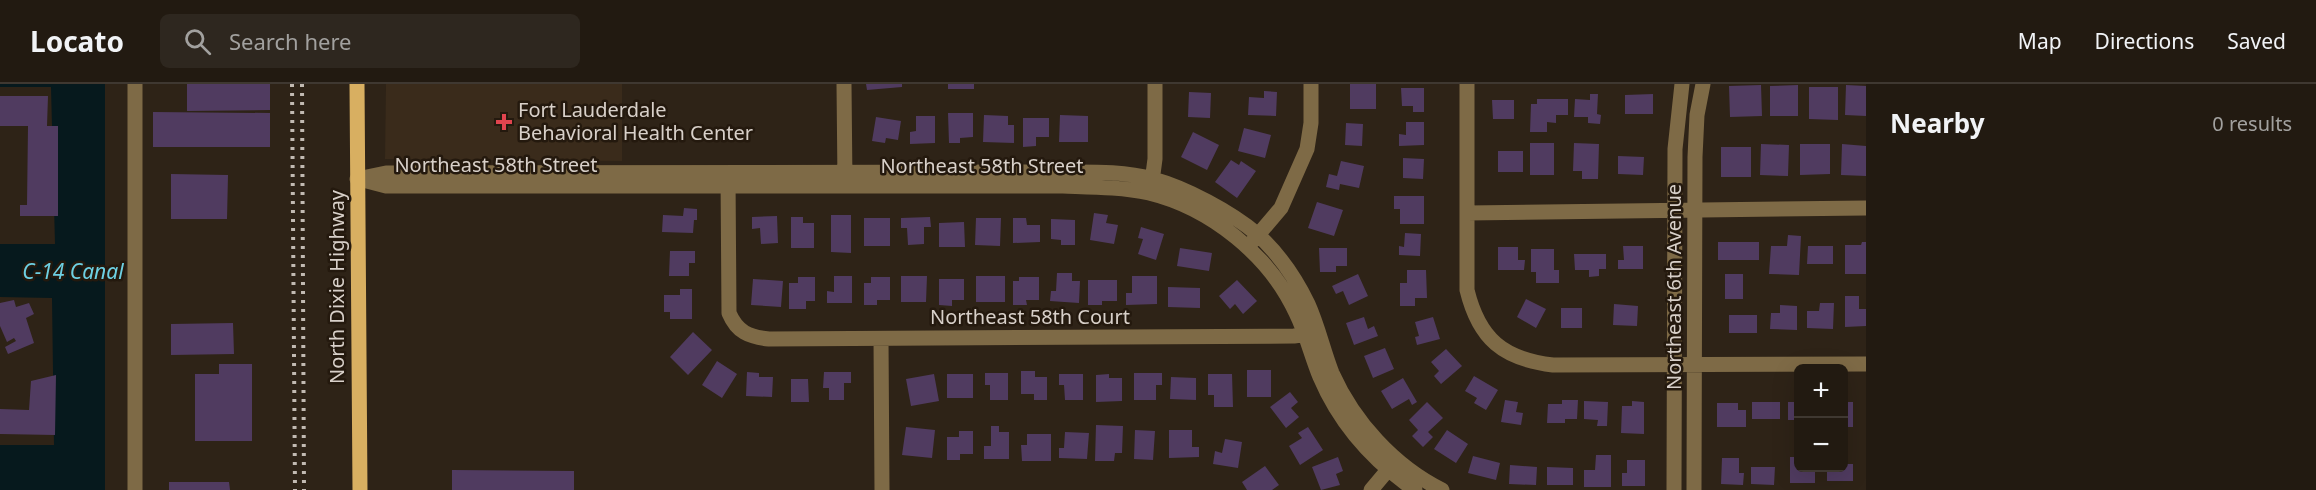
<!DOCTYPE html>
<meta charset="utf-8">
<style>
body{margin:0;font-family:"Noto Sans",sans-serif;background:#2e271f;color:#f1f3f6}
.controls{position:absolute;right:18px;bottom:18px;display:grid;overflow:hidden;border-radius:9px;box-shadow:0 6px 24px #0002}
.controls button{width:54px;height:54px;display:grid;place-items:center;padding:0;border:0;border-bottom:2px solid #3f3831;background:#221a11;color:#f1f3f6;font:30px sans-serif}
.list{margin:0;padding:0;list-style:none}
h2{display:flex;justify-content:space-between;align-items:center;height:78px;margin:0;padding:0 24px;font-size:26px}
h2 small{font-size:20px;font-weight:400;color:#a2a19f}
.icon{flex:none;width:33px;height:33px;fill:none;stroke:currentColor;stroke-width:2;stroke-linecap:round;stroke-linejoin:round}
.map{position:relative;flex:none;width:1866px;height:406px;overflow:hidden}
header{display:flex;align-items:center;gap:36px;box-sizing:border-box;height:84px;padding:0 30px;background:#221a11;border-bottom:2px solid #3f3831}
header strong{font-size:28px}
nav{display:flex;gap:33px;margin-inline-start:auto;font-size:21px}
.search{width:420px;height:54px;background:#2e271f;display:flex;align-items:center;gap:15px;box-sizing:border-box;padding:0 21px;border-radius:9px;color:#a2a19f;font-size:22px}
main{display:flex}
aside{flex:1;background:#221a11}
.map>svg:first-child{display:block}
.built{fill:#3a2b1b}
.water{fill:#06191d}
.building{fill:#503b60}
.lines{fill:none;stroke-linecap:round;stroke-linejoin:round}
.minor{stroke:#7e6a46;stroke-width:15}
.major{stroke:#d8af61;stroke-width:15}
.rail{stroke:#c2bab2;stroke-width:4;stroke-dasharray:3 6;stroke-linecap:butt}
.health-dot{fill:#e0444e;stroke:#24190e;stroke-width:2}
.labels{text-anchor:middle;stroke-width:5;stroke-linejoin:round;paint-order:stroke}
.poi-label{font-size:20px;fill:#d8d0c9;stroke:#24190e;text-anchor:start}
.street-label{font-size:20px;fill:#d8d0c9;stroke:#24190e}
.water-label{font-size:21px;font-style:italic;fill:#6dd0e3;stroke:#24190e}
</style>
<header>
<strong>Locato</strong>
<div class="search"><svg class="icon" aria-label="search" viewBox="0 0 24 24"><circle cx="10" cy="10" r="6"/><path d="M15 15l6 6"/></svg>Search here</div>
<nav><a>Map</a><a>Directions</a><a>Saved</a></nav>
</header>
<main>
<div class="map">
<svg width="1866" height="406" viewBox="0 0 1866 406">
<rect width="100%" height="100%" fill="#2e2317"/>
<path class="built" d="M386 0H622V77L385 75Z"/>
<path class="water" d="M0 0H105V406H0V361H54L52 214 0 213V160H55L51 3H0Z"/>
<path class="building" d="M187 0H270V26L187 27Z
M866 0H902V3L867 6Z
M948 0H974V5H948Z
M1350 0H1376V25H1350Z
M1761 1 1762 32 1730 33 1729 2Z
M1798 1V32H1770V2Z
M1846 1 1866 2V32L1845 31Z
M1809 3H1838V36L1809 35Z
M1401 4H1424V28H1413V22H1402Z
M1264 7 1277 8 1276 32 1248 31 1249 13 1264 14Z
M1189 8 1211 9 1210 34 1188 33Z
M1590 10H1598L1597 30 1601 31 1600 40 1588 39V33H1574L1575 15 1590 16Z
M1653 10V30H1625V11Z
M0 12H48L47 42H58V132H20V121H27L28 42H0Z
M1537 15H1568V31H1556V39L1547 38V48H1530L1531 20H1537Z
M1492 16H1514V35H1493Z
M153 28 270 29V63H153Z
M948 29H973V53L960 54V59H949Z
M984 31 1008 32V41H1014V59L983 58Z
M1060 31 1088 32V58H1059Z
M916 32H935V59L910 60V48L916 47Z
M876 33 901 37 898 56 886 54 885 59 872 57Z
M1023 34H1049V53H1036V62L1023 63Z
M1406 38H1424V61L1399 62V50L1406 51Z
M1346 39 1363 40 1362 62 1345 61Z
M1244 44 1271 51 1265 74 1238 67Z
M1193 48 1219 61 1207 86 1181 73Z
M1530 59H1554V91H1530Z
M1574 59 1599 60 1598 95H1582V87H1573Z
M1761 60 1789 61 1788 92 1760 91Z
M1800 60H1830V90L1800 91Z
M1842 60 1866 62V92L1841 91Z
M1721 63H1751V93H1721Z
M1498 67H1523V88H1498Z
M1618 72 1644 73 1643 91 1618 90Z
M1403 74 1424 75 1423 95 1403 94Z
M1231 76 1239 81 1241 77 1256 87 1237 114 1215 98Z
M1341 77 1364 82 1359 104 1340 100 1339 106 1326 103 1329 90 1337 92Z
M171 90 228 91 227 135H171Z
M1394 112H1424V140H1400V125H1394Z
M1317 118 1343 126 1334 152 1308 144Z
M684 124 697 125V136H694L693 149 662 148 663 131 683 132Z
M1094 129 1108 131 1106 139 1118 141 1114 160 1090 156Z
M831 131H851V169L831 168Z
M777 132 778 159 761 160 760 144 752 145V133Z
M791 133H803V139H814V164H791Z
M930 133 931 143H924V160L908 161 907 144H901V134Z
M864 134H890V162H864Z
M976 134H1001L1000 162 975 161Z
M1013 134H1026L1027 141H1040V158L1013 159Z
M1051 135 1075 136V161H1061V156L1051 155Z
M964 138 965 163H939V139Z
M1141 143 1164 150 1156 176 1138 170 1143 155 1138 154Z
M1405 149 1421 150 1420 172 1399 171V162L1404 163Z
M1788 151 1801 152 1799 191 1769 190 1771 162H1787Z
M1718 158H1759V176H1718Z
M1862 158H1866V190H1845V161H1861Z
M1623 162H1643V185H1618V176H1624Z
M1808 162H1833V180H1807Z
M1498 163H1518V176H1525L1524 186H1498Z
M1180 164 1212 169 1209 187 1177 182Z
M1319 164H1347V182H1336V188H1320Z
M1531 165H1554V186H1559V199H1536V188H1531Z
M670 167H695V179H689V192H669Z
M1574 170H1606V185H1599V192L1589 193V186H1575Z
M1407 186H1426L1427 214H1415V222H1400V199H1407Z
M1057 189H1072V197H1080L1079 219 1050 217 1051 207H1056Z
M1358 190 1368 212 1349 221 1343 207 1336 210 1332 202Z
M1725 190H1743V215H1725Z
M834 192H852V219H827V207L834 208Z
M901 192H927L926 218H901Z
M976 192H1005V218H976Z
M1132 192H1157V220L1126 221V209H1132Z
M798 193H815V217H806V225H789V199H798Z
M871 193H890V216H877V221H864V199H871Z
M1019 193H1039V216H1026L1027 221H1013V197H1019Z
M753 195 783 197 781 223 751 221Z
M939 195H964V216H952V222L939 221Z
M1088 196H1117V217H1102V221H1088Z
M1237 196 1257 217 1243 230 1235 220 1230 225 1219 212Z
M1168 203 1200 204V224L1168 223Z
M680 205H692V235H670V228H664V211H680Z
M1845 212H1859V225H1866V242L1845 243Z
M1526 215 1546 225 1536 244 1517 233Z
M14 216 16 223 29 219 34 230 26 234 34 259 8 270 5 263 16 257 14 254 7 258 0 242V219Z
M1820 219H1834L1833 245 1807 244V227H1819Z
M1614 220 1638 222 1637 242 1613 241Z
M1780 221 1797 222V246L1770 245 1771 229H1780Z
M1561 224H1582V244H1561Z
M1729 231H1757V249H1729Z
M1364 233 1368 245 1374 242 1378 252 1354 261 1346 239Z
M1433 233 1440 255 1417 261 1415 253 1419 252 1415 238Z
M233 239 234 270 171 271V240Z
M693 248 712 266 688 291 670 273Z
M1385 264 1394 285 1373 294 1364 272Z
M1446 265 1462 282 1441 300 1434 292 1439 287 1431 278Z
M717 277 737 290 722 314 702 301Z
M219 280H252V357H195V290H219Z
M1247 286H1271V313H1247Z
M1021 287H1035V293H1047V316H1034V310H1021Z
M747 288 759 289V293H773L772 313 746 312Z
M824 288H851V299H844V316H829V304H823Z
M985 289H1008V316H990V301H985Z
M1134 289H1162V301H1156V316H1134Z
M934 290 939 317 911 322 906 295Z
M947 290H973V314H947Z
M1059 290H1083V316H1065L1064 301H1059Z
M1109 290V294H1122V317L1096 318V291Z
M1208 290H1232L1233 323H1214V311H1208Z
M56 291 55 351 0 350V325L29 326 31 297Z
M1474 292 1498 306 1486 326 1474 319 1477 314 1465 307Z
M1171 293 1196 294V316L1170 315Z
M1403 294 1417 318 1412 321 1409 315 1392 325 1381 307Z
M791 295H808L809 318H791Z
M1290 308 1298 318 1291 324 1299 333 1286 344 1270 323Z
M1505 316 1518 318 1516 328 1523 329 1521 341 1501 338Z
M1562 316H1578L1577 335H1565V339H1547L1548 320H1562Z
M1584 317 1608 318 1607 342H1597L1598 336 1584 335Z
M1632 317 1644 318V350L1621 349 1622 322H1632Z
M1427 318 1443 334 1428 348 1433 353 1423 363 1412 352 1418 346 1409 336Z
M1752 318H1780V335H1752Z
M1788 318H1798V336H1788Z
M1844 318H1853V343H1844Z
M1717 319H1738V326H1746V343H1717Z
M1096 341 1123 342 1122 369H1115L1114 377H1095Z
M991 342H999V348H1009V375H984V362H991Z
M906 343 935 346 932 374 902 371Z
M1308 343 1323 366 1300 381 1289 362 1302 354 1298 349Z
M1135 346 1155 347 1153 376 1134 375Z
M1169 346H1192V363H1199V373L1169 374Z
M1447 346 1468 360 1456 379 1434 365Z
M959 347H973V370H960V376H947V353H959Z
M1065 348 1089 349 1087 375 1059 374V364H1064Z
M1027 350H1051V377H1022L1021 361H1027Z
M1225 355 1242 358 1238 384 1213 380 1215 367 1222 369Z
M1596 371H1611V403H1584V386H1595Z
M1473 372 1500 379 1496 396 1468 389Z
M1338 373 1343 387 1336 390 1340 401 1321 406 1312 383Z
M1790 373H1798V384H1815V399H1790Z
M1722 374H1739V389H1744L1743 401 1721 400Z
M1627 376H1645V402H1622V389H1627Z
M1844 380H1853V397H1827V384H1844Z
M1510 381 1537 383 1536 401 1509 400Z
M1265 382 1279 401 1272 406H1247L1242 398Z
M1547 383 1573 384V401H1547Z
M1751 383H1775L1774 401 1751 400Z
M452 386 574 387V406H452Z
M169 398H229L230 406H169Z"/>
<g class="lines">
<path class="minor" d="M135 0V406
M844 0 845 99
M1467 0V206C1479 255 1503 275 1553 281L1866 280
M728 92 729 229C737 248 749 253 769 255L1294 252 1315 249
M357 95 386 89 1062 88C1092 88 1124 87 1153 95 1186 104 1231 128 1257 150 1278 169 1296 195 1308 220 1318 242 1323 266 1332 289 1354 338 1394 382 1442 406
M363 96 386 102H1063C1091 103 1121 103 1149 109 1211 124 1270 172 1296 229 1306 249 1311 271 1320 293 1340 340 1373 377 1415 406
M1151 105 1155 75V0
M1467 129 1866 124
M1252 158 1281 124 1307 65 1311 39V0
M881 255 882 406
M1371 406 1392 381
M1674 406 1675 65 1682 0
M1694 406 1695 73 1697 31 1703 0"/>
<path class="major" d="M357 0 360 406"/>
<path class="rail" d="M292 0 295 406
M302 0 304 406"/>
</g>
<path class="health-dot" d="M501 29h6v6h6v6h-6v6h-6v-6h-6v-6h6z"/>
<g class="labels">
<g class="poi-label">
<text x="518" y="33">Fort Lauderdale<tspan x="518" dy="23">Behavioral Health Center</tspan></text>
</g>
<g class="street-label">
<text x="496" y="88">Northeast 58th Street</text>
<text x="982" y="89">Northeast 58th Street</text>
<text transform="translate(337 203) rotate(-90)" y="7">North Dixie Highway</text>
<text transform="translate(1674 203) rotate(-90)" y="7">Northeast 6th Avenue</text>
<text x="1030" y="240">Northeast 58th Court</text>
</g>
<g class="water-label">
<text x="73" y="195">C-14 Canal</text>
</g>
</g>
</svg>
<div class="controls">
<button>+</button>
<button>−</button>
</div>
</div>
<aside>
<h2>Nearby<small>0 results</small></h2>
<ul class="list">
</ul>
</aside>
</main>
